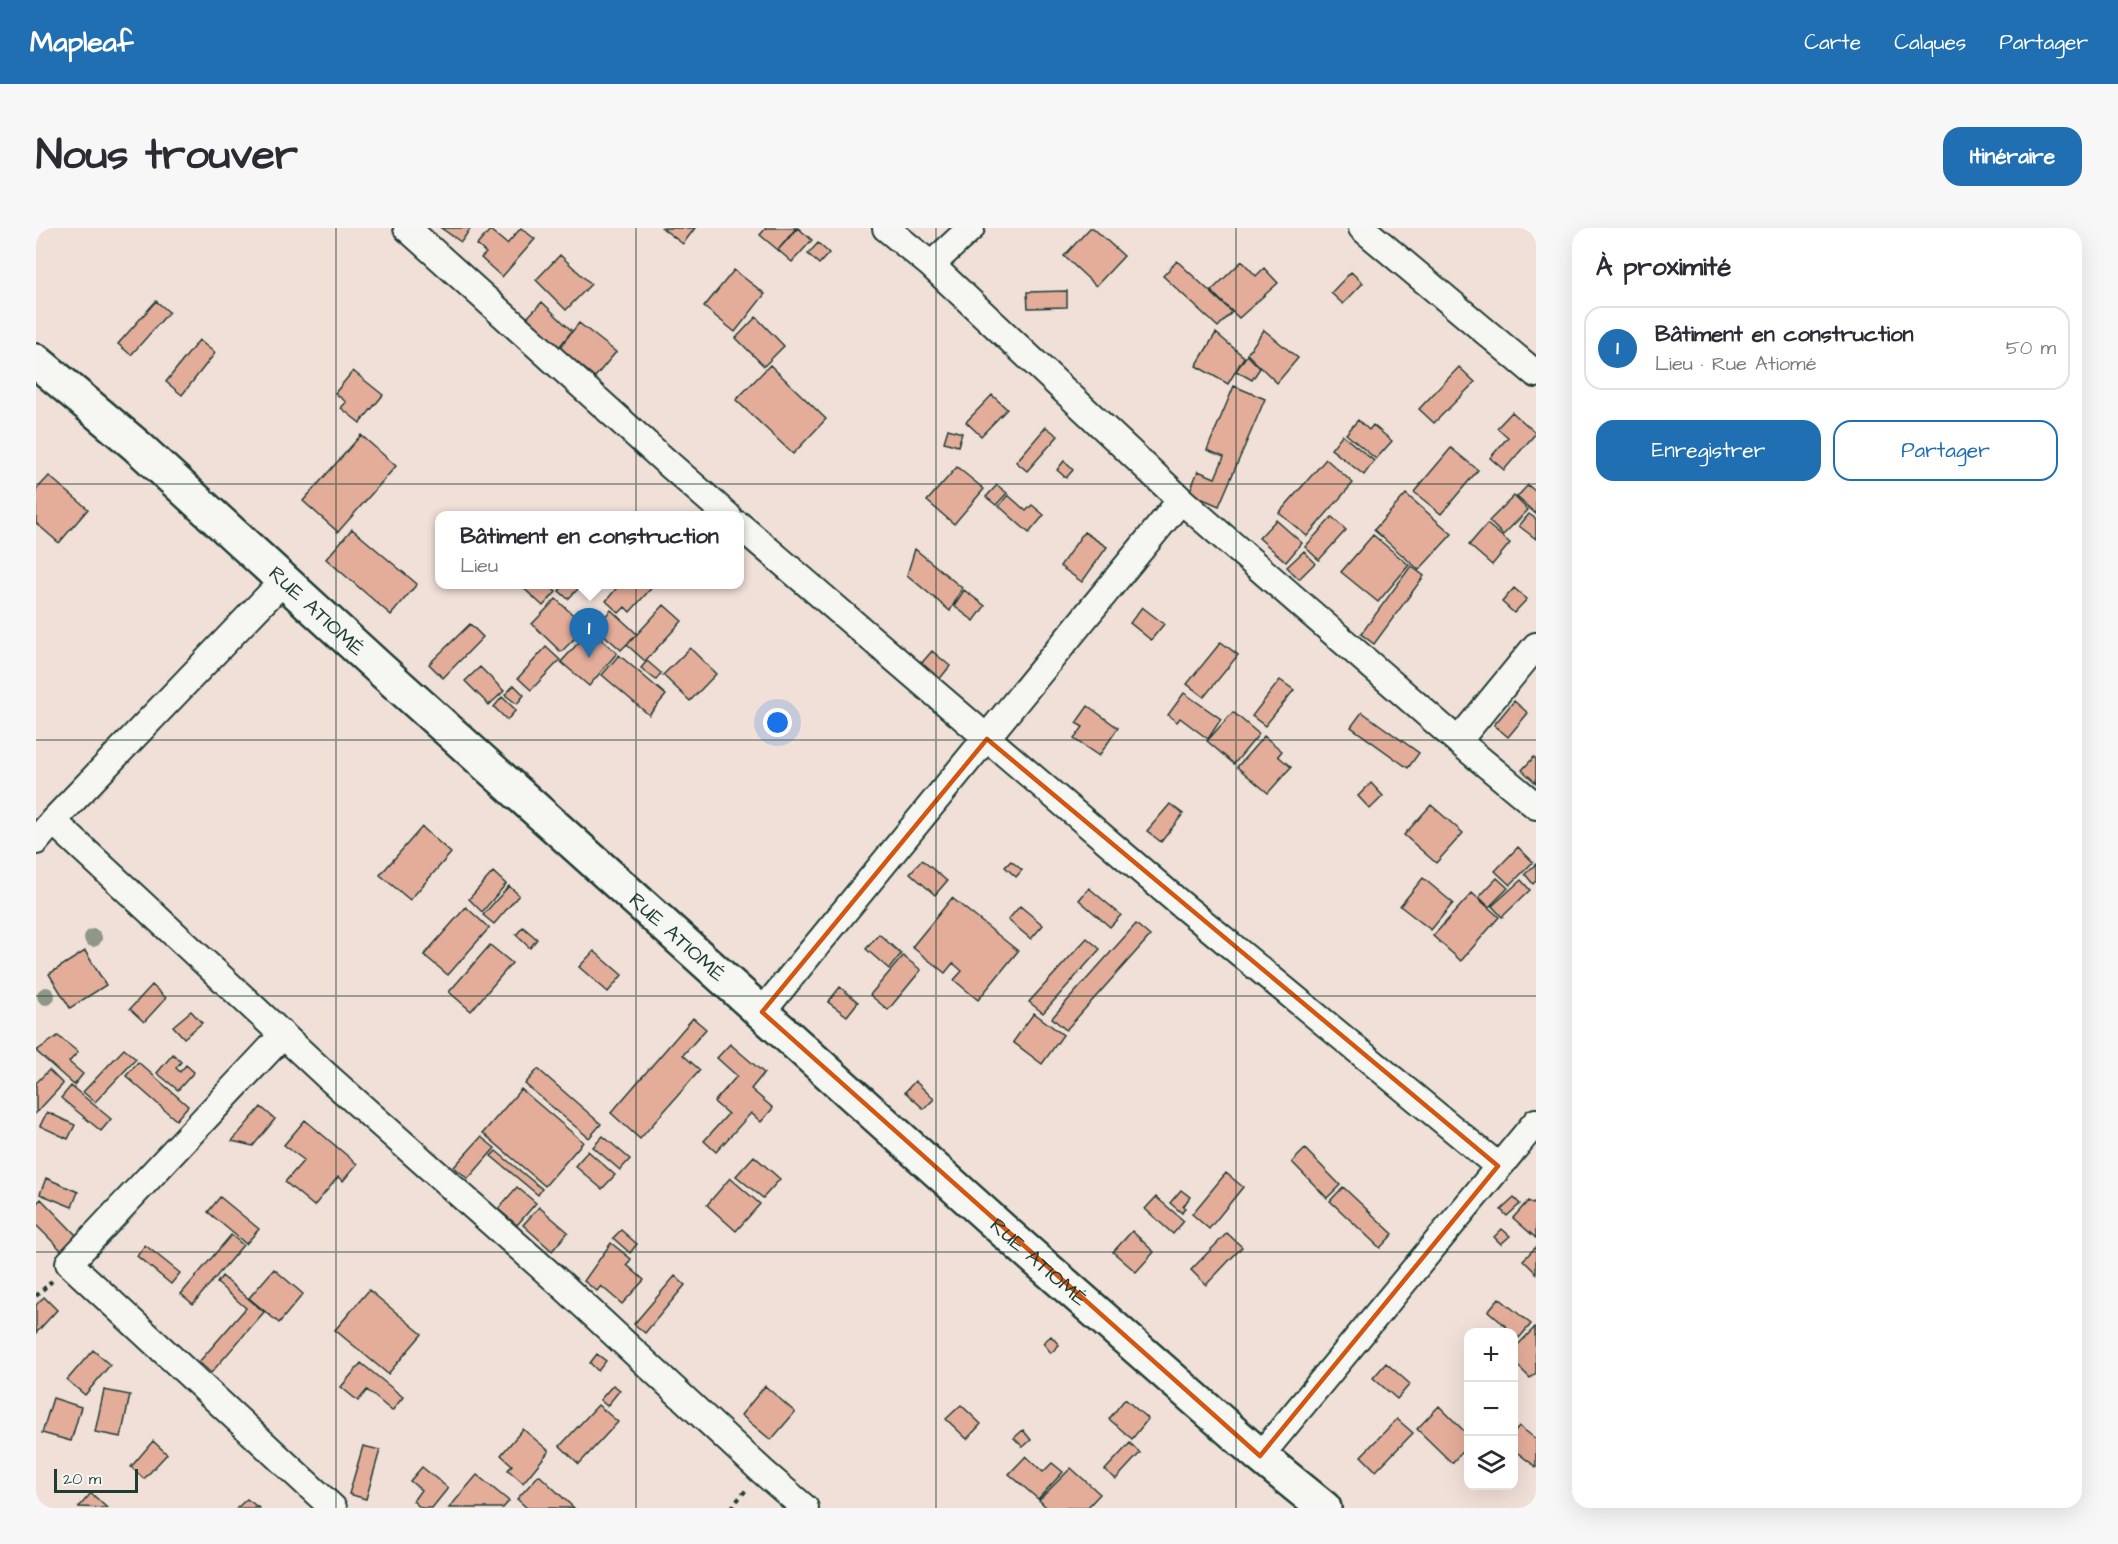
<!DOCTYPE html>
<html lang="fr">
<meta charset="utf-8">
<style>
body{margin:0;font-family:"Architects Daughter",sans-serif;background:#f7f7f7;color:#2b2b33}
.controls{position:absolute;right:18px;bottom:18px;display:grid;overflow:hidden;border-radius:12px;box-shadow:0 6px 24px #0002}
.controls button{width:54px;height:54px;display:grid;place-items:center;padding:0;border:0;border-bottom:2px solid #e1e1e2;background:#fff;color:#2b2b33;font:30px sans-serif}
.scale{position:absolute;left:18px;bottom:15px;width:84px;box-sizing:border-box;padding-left:6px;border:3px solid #1f3d34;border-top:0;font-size:16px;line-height:21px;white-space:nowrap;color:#1f3d34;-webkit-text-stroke:4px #f6f6f2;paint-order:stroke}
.you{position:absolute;left:742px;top:495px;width:21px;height:21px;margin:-15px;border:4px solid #fff;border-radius:50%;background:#1a73e8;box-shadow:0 0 0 9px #1a73e833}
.badge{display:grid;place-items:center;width:39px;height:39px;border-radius:50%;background:#1f6fb2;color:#fff;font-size:20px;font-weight:700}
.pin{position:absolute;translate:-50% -50px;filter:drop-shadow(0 2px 3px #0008)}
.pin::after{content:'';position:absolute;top:32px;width:21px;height:18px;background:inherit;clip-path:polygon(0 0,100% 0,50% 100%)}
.popup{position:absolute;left:399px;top:283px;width:309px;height:78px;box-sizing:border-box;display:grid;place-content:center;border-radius:12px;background:#fff;filter:drop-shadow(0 2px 4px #0005);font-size:20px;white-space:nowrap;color:#7c7c81}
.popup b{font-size:22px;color:#2b2b33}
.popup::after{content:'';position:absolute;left:50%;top:100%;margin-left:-12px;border:12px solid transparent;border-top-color:#fff}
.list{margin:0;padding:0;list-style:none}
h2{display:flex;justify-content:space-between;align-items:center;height:78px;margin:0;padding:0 24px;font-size:26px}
h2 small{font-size:20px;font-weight:400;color:#7c7c81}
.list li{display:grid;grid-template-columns:39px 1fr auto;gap:18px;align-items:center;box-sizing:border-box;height:84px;margin:0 12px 12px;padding:0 12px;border:2px solid #e1e1e2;border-radius:18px}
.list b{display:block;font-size:22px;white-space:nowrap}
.list p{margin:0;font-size:20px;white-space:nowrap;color:#7c7c81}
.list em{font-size:20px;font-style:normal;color:#7c7c81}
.actions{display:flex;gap:12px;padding:18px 24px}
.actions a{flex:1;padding:14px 0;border:2px solid #1f6fb2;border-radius:18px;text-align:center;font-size:21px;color:#1f6fb2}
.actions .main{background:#1f6fb2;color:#fff}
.icon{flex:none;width:33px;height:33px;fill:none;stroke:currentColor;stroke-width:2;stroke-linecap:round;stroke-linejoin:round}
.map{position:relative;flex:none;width:1500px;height:1280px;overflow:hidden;border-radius:18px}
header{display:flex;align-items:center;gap:36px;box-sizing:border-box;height:84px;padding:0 30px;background:#1f6fb2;color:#fff}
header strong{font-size:28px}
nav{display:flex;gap:33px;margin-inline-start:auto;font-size:21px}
.intro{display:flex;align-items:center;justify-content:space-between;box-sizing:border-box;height:144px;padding:0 36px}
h1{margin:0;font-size:42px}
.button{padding:15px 27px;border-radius:18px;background:#1f6fb2;color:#fff;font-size:21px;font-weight:700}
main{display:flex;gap:36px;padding:0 36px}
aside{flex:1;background:#fff;border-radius:18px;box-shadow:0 6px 24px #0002}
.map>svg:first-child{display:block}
.building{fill:#e4ad9a;stroke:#1f3d34;stroke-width:1.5}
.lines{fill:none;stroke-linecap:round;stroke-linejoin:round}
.street-casing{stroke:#1f3d34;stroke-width:30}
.secondary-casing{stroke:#1f3d34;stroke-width:38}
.path{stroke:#1f3d34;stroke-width:4;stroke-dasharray:4.5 4.5;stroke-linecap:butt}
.street{stroke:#f6f6f2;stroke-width:26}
.secondary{stroke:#f6f6f2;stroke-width:33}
.tree{fill:#8f9788}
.marked{fill:none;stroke:#d45610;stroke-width:4.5;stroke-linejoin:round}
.grid{fill:none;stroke:#1f3d34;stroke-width:1.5;stroke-opacity:0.55}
.labels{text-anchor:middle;stroke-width:5;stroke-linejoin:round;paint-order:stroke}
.street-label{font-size:21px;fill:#1f3d34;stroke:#f6f6f2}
</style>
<header>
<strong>Mapleaf</strong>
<nav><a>Carte</a><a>Calques</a><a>Partager</a></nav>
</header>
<div class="intro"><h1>Nous trouver</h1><a class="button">Itinéraire</a></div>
<main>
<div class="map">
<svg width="1500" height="1280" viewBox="0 0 1500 1280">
<rect width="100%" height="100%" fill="#f1e0d8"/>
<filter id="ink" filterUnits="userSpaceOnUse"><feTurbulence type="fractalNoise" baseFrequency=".0167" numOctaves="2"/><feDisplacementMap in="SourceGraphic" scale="12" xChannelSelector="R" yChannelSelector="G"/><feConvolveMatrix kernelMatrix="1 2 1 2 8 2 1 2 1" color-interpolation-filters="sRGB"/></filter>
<g filter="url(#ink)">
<path class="building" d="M405 0H435L425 14Z
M485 0 499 11 466 49 445 30 450 25 441 17 454 2 471 16Z
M626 0H659L647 16Z
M730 0H760L742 22 724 7Z
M762 0 776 12 756 34 742 22Z
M1054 0H1057L1088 28 1060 58 1028 28Z
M782 15 793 25 783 36 772 26Z
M524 27 555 56 530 82 500 52Z
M1141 33 1196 84 1182 99 1127 48Z
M1206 33 1220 48 1228 40 1242 55 1203 90 1175 63Z
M698 42 729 66 699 104 668 79Z
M1315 44 1327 55 1307 76 1295 65Z
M1031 63V79L992 80 991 64Z
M120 73 133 84 95 127 82 116Z
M506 74 536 103 519 124 488 93Z
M720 89 748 118 728 138 700 110Z
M543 95 580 124 559 149 523 120Z
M1228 102 1262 130 1241 155 1211 126Z
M1180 105 1208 129 1192 156 1160 138Z
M163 112 179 125 146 167 130 154Z
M1211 127 1224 140 1216 152 1200 143Z
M734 137 790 191 757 226 700 172Z
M1423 139 1439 154 1398 195 1383 181Z
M317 143 347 167 324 195 305 180 310 174 299 165Z
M1198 158 1229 171 1183 278 1153 265 1162 243 1179 250 1188 229 1171 222Z
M956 167 971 181 945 208 930 194Z
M1476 184 1500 205 1468 242 1454 230 1472 209 1461 200Z
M1322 192 1333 202 1337 197 1356 213 1340 231 1310 206Z
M1010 199 1022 208 991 243 980 234Z
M912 201 926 205 922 218 908 214Z
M325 207 360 238 302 304 267 273Z
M1306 207 1338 233 1328 247 1295 221Z
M1415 220 1442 242 1405 286 1378 264Z
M1290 231 1317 255 1271 308 1243 285Z
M1028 233 1037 242 1030 250 1021 242Z
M921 239 948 261 918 296 891 273Z
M13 248 52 281 23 315 0 295V262Z
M961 257 971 265 960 277 950 269Z
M1492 257 1500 264V286L1481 269Z
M1370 266 1416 306 1383 342 1338 302Z
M972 267 990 283 996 277 1008 287 993 305 963 278Z
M1478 268 1492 282 1467 307 1453 293Z
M1493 286 1500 291V311L1483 298Z
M1296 289 1310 302 1283 332 1269 319Z
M1240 292 1266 315 1250 334 1223 310Z
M1451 296 1474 315 1456 337 1433 317Z
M316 301 381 356 355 387 290 331Z
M1048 304 1071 319 1046 354 1024 338Z
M1337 307 1373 337 1342 374 1305 344Z
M879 321 926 360 914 383 871 347Z
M1268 323 1279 335 1263 351 1251 339Z
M1375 338 1388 348 1338 416 1325 406Z
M483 356H512L520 364 507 378Z
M529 356H547L532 371 523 363Z
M584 356H619L594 384 589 379 583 385 570 373Z
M1478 360 1491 371 1478 385 1466 374Z
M928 362 949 378 938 393 918 378Z
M520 371 550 399 525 424 496 396Z
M628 377 646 393 609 433 591 417Z
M1106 379 1128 396 1115 412 1094 395Z
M575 382 601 406 585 422 559 399Z
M434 396 447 409 407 450 393 436Z
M554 402 581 425 553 458 525 434Z
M1185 414 1202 427 1168 469 1151 456Z
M510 419 524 432 495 462 482 450Z
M654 420 680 446 654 473 627 447Z
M896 423 914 438 902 453 884 437Z
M583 427 630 467 613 487 566 447Z
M611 433 625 445 620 452 605 440Z
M444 439 468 463 453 477 429 453Z
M1244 452 1258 462 1229 498 1216 488Z
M478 457 488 467 481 476 469 467Z
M1148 465 1185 491 1172 511 1144 490 1141 494 1132 487Z
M466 469 480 482 471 492 458 479Z
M1478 473 1492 485 1472 509 1458 497Z
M1052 478 1082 500 1063 528 1038 511 1047 499 1040 495Z
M1197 484 1223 506 1198 536 1171 513Z
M1326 484 1383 525 1372 540 1315 499Z
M1228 508 1246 523 1242 528 1255 539 1232 565 1201 539Z
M1498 529 1500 531V555L1486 542Z
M1335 555 1347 568 1334 581 1322 568Z
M1134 576 1147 586 1125 614 1111 603Z
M1395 577 1427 605 1400 635 1368 607Z
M386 599 415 625 374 672 344 647Z
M1482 619 1497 634 1474 657 1459 643Z
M886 632 911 653 899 667 874 645Z
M975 633 986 642 980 649 969 639Z
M1500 636V653L1497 656 1489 646Z
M457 644 470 656 446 684 433 671Z
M1387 650 1417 675 1395 702 1364 678Z
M1461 650 1472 660 1453 679 1443 669Z
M1485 652 1494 662 1466 689 1456 678Z
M473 658 483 667 458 696 447 687Z
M1053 660 1085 687 1074 699 1043 672Z
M1436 665 1463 689 1425 733 1397 708Z
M916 670 982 723 942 772 918 752 926 743 917 735 909 745 876 719Z
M984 678 1007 697 995 711 972 692Z
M430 679 453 700 412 747 388 727Z
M1100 696 1114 708 1030 802 1016 790Z
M487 699 501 711 494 720 480 707Z
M843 706 865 726 853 741 830 721Z
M1051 710 1064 721 1007 785 993 774Z
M454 717 476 735 435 783 413 764Z
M49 723 70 757 34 780 13 746Z
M558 723 586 747 572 764 543 739Z
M867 728 885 742 852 782 834 767Z
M116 757 130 770 108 794 94 781Z
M804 759 822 774 811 788 792 774Z
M155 783 166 795 148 810 137 798Z
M998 785 1027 807 1006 836 977 814Z
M657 790 670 801 647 827 664 842 604 911 575 885Z
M22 808 42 824 33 834 47 846 38 857 0 823Z
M694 816 728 845 715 861 737 880 725 894 715 885 680 924 668 913 692 886 678 874 701 848 681 830Z
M88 821 100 831 59 874 47 864Z
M137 826 145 834 140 840 144 844 150 837 158 844 142 862 121 845Z
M102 834 152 878 140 892 90 848Z
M502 841 565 896 553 910 489 856Z
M13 842 27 856 0 885V855Z
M879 853 898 871 888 881 869 864Z
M35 858 75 891 65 903 25 870Z
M485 861 547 914 509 958 447 905Z
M225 879 239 891 217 918 196 913Z
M11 884 39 897 32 911 4 898Z
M269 892 321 936 307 953 302 949 278 978 249 954 268 932 248 917Z
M567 908 594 931 584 942 557 919Z
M445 909 459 920 432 951 418 939Z
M1269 921 1304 957 1291 970 1256 934Z
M460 923 506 961 502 967 455 928Z
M552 923 579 947 566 961 539 938Z
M718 928 744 951 727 970 700 948Z
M1190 945 1207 959 1173 1001 1156 986Z
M10 950 42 964 36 979 4 966Z
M694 950 724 976 700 1003 671 977Z
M481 959 500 975 481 997 462 981Z
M1307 959 1357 1006 1344 1020 1294 973Z
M1145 962 1154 969 1147 979 1149 980 1146 985 1134 975Z
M184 969 223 1001 210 1016 172 984Z
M1120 969 1148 993 1137 1006 1109 981Z
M1478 970 1484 976 1471 988 1465 982Z
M5 971 41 1008 26 1023 0 997V976Z
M1492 973 1497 976 1500 973V1010L1477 990Z
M503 979 532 1004 516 1023 487 997Z
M1466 1001 1474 1008 1465 1016 1458 1009Z
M585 1002 601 1016 594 1025 577 1010Z
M1096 1003 1118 1024 1100 1044 1077 1024Z
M1191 1005 1206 1019 1170 1057 1155 1042Z
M195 1007 207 1017 157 1076 145 1066Z
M575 1015 595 1031 591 1037 608 1052 586 1076 565 1058 561 1063 548 1053Z
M109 1017 144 1045 135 1056 101 1028Z
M1500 1019V1045L1487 1032Z
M238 1041 267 1066 243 1095 213 1070Z
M186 1048 228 1084 175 1145 163 1134 210 1080 181 1055Z
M639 1048 649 1057 609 1105 598 1096Z
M333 1062 386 1106 352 1146 299 1102Z
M8 1069 21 1082 0 1105V1077Z
M1463 1070 1495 1096 1483 1110 1452 1083Z
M1499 1099 1500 1145 1494 1150 1478 1134V1121Z
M1015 1108 1023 1117 1015 1125 1007 1115Z
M57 1122 74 1137 49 1167 31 1152Z
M561 1126 570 1133 562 1143 554 1135Z
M325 1135 367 1169 356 1183 331 1162 322 1173 305 1159Z
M1350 1135 1374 1156 1361 1171 1337 1150Z
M577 1157 584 1162 571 1178 564 1172Z
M729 1158 759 1184 735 1212 705 1187Z
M68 1162 94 1167 85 1209 59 1204Z
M17 1170 45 1179 35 1213 6 1205Z
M1089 1171 1112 1191 1096 1211 1073 1191Z
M562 1177 582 1194 543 1236 524 1218Z
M925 1177 945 1196 931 1211 910 1191Z
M1403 1178 1432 1207V1217L1416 1235 1381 1201Z
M1361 1191 1377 1205 1340 1243 1325 1228Z
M1483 1198 1500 1211V1239L1478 1222V1204Z
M487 1201 513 1223 487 1255 472 1242 476 1237 465 1227Z
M987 1202 995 1212 987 1219 978 1210Z
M117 1213 131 1226 108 1251 95 1239Z
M1094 1215 1104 1225 1080 1251 1069 1242Z
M327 1218 344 1222 330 1271 313 1266Z
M990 1228 1007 1244 1016 1235 1027 1244 1002 1271 973 1246Z
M386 1239 412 1260 396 1280H385L377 1273 385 1262 374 1253Z
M1035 1240 1064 1266 1051 1280H1011L1003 1272Z
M441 1247 473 1273 467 1280H413Z
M503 1247 538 1280H491L481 1271Z
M55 1265 71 1280 43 1279Z
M211 1271 223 1280H201Z"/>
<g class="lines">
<g class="street-casing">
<path id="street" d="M371 0 627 231 692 288
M850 0 895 37 1145 272 1422 513 1500 418
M1326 0 1500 146
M895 37 935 0
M703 297 1141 673 1462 938
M1422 513 1500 578
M17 593 292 849 527 1058 726 1243 769 1280
M0 613 17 593 248 352
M726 784 1145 272
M247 807 33 1035 297 1280
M1224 1228 1500 894"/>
</g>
<g class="secondary-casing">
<g id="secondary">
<path id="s1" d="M0 133 101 218 342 439 969 1004 1224 1228 1288 1280"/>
</g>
</g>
<path class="path" d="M0 1068 16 1053
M695 1280 710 1262"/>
<use href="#street" class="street"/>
<use href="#secondary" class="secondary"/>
</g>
<g class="tree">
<circle cx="57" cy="710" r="9"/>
<circle cx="10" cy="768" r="9"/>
</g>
</g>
<path class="marked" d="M951 511 1462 938 1224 1228 726 784Z"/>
<path class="grid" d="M300 0V1280M600 0V1280M900 0V1280M1200 0V1280M0 256H1500M0 512H1500M0 768H1500M0 1024H1500"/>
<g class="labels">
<g class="street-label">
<text dy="7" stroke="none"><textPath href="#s1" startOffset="376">RUE ATIOMÉ</textPath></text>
<text dy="7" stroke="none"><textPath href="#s1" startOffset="862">RUE ATIOMÉ</textPath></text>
<text dy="7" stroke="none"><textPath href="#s1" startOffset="1348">RUE ATIOMÉ</textPath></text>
</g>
</g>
</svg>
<div class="controls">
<button>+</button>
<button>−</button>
<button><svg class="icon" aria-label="layers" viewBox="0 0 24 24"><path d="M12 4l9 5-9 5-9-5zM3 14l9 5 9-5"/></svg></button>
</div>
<div class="scale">20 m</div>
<div class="you"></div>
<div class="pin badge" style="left:553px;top:430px">1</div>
<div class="popup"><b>Bâtiment en construction</b>Lieu</div>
</div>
<aside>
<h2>À proximité<small></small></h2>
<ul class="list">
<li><span class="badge">1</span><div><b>Bâtiment en construction</b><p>Lieu · Rue Atiomé</p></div><em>50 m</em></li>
</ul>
<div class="actions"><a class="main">Enregistrer</a><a>Partager</a></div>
</aside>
</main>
